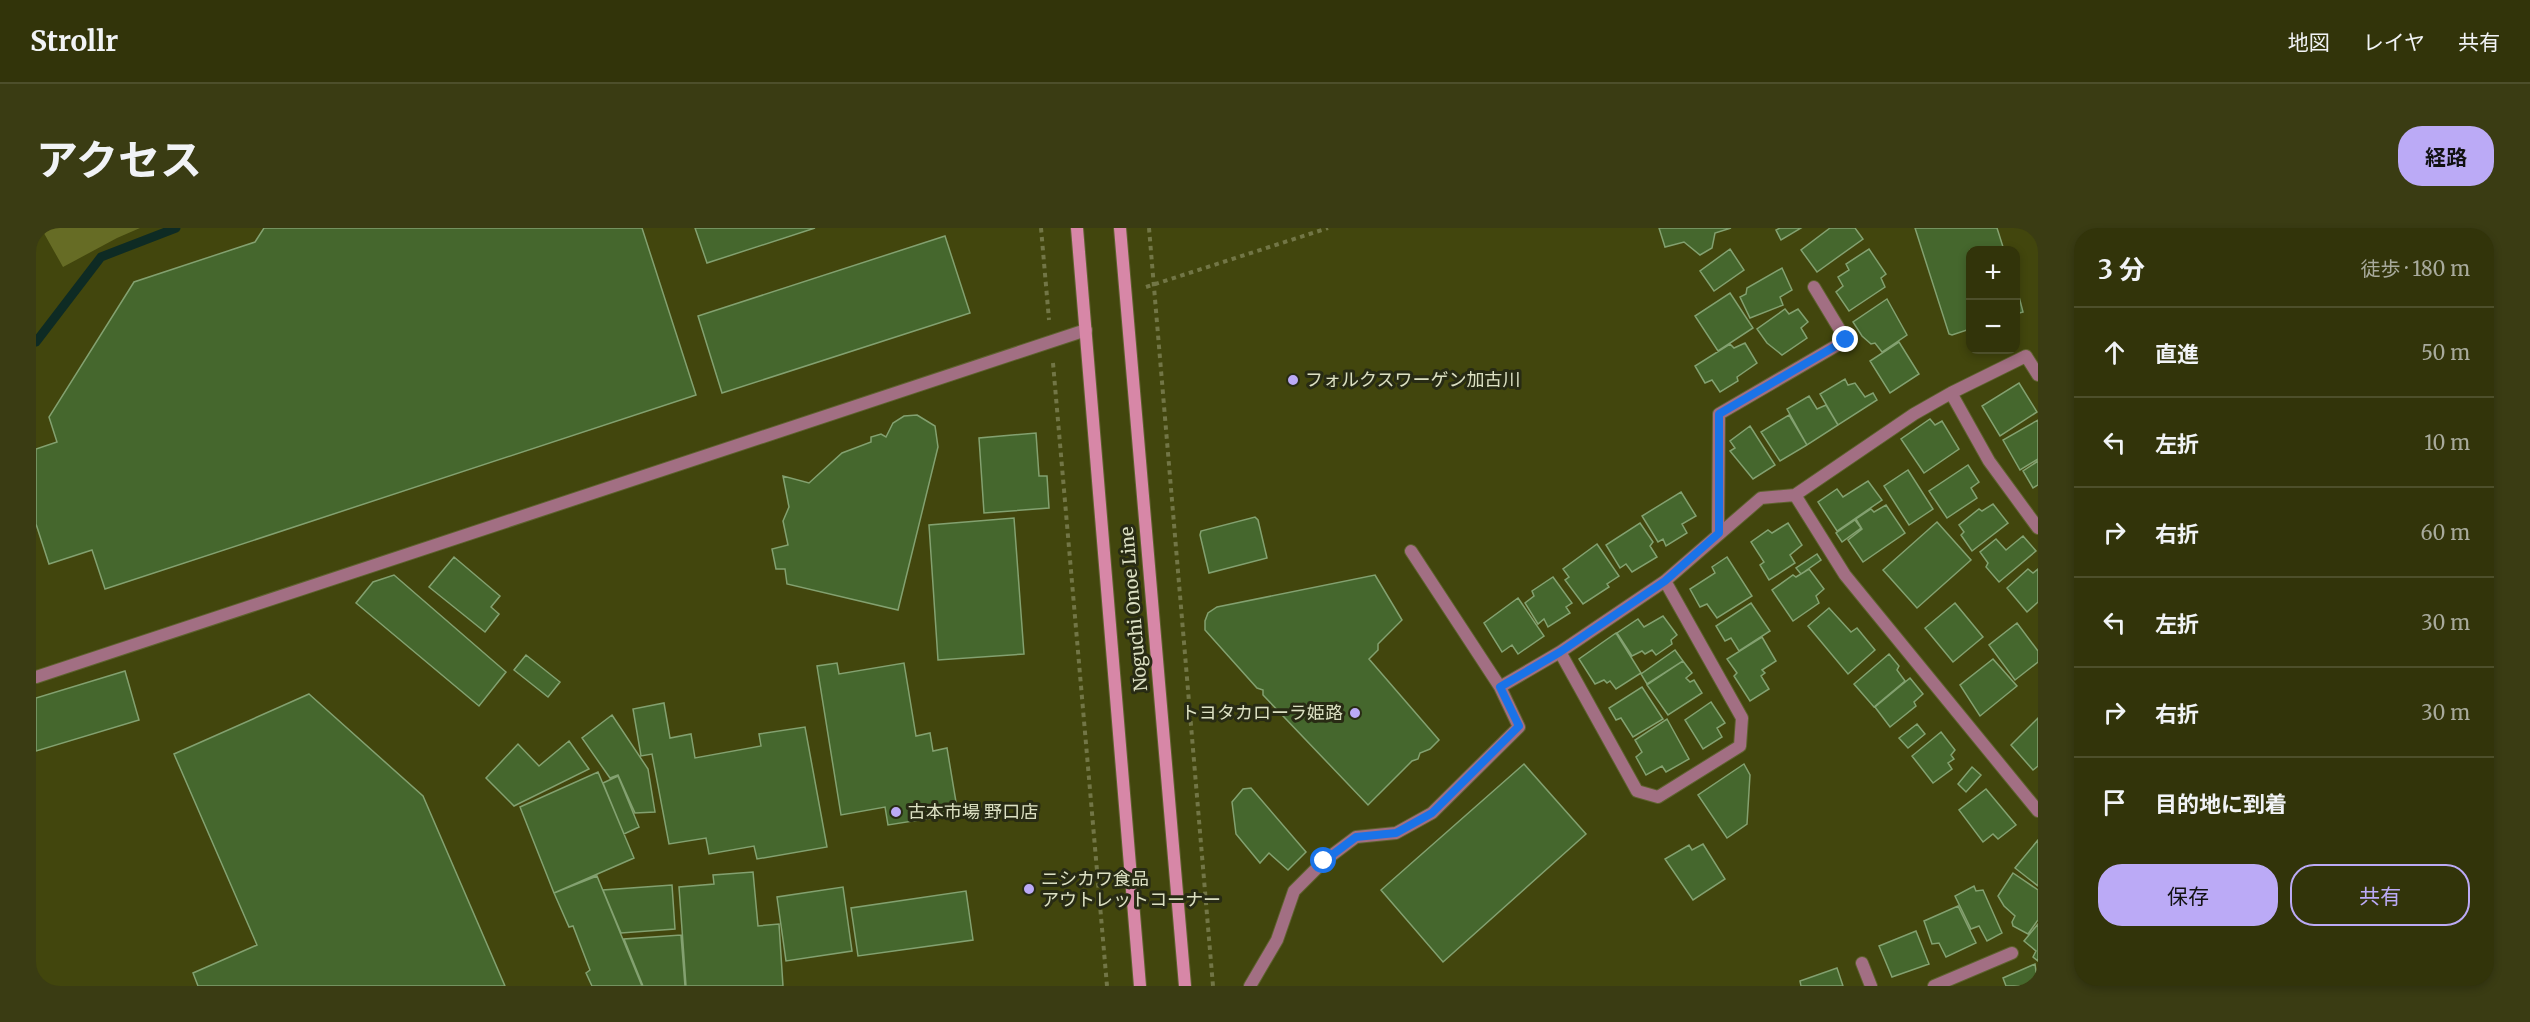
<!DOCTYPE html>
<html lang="ja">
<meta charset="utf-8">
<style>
body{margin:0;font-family:Merriweather,"Noto Sans JP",serif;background:#3a3c13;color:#f1f3f6}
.controls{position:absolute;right:18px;top:18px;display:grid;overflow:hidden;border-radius:12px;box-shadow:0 3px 9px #0003}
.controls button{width:54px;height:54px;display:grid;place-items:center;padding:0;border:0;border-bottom:2px solid #4d4f2b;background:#32340a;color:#f1f3f6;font:30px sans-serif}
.stop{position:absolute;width:18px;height:18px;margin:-14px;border:4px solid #1a73e8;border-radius:50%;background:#fff}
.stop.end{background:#1a73e8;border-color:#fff;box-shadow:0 2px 6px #0008}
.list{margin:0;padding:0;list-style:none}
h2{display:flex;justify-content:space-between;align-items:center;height:78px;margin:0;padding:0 24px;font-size:26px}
h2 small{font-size:20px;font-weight:400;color:#a8aa9c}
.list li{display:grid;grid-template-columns:39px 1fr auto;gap:18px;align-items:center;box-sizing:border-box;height:90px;padding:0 24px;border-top:2px solid #4d4f2b}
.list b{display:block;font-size:22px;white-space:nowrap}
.list em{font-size:20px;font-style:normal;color:#a8aa9c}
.actions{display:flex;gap:12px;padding:18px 24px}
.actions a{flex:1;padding:14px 0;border:2px solid #bbaaf6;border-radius:24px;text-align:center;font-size:21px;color:#bbaaf6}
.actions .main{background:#bbaaf6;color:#111}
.icon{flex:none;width:33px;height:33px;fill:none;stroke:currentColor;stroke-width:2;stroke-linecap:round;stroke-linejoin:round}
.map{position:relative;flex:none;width:2002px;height:758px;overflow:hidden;border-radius:24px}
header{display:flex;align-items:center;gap:36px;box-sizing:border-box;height:84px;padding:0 30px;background:#32340a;border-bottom:2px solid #4d4f2b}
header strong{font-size:28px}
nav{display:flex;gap:33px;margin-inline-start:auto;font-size:21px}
.intro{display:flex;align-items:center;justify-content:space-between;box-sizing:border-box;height:144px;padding:0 36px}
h1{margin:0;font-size:42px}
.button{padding:15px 27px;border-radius:24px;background:#bbaaf6;color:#111;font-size:21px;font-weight:700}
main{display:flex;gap:36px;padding:0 36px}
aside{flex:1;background:#32340a;border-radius:24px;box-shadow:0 3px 9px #0003}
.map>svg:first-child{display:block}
.green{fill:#666c25}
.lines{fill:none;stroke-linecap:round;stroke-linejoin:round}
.stream{stroke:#0e2b24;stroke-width:9}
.building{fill:#45672d;stroke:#83a170;stroke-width:1.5}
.minor-casing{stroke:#5e622e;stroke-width:14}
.secondary-casing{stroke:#5e622e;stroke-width:14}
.path{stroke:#727646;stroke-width:4;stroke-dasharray:4.5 4.5;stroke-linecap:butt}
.minor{stroke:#a26f83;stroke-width:12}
.secondary{stroke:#d787a7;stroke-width:12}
.route{stroke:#1a73e8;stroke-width:8}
.poi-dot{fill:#bbaaf6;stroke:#282b14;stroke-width:2}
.labels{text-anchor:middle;stroke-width:6;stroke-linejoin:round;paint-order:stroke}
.poi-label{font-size:18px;fill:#dce0c3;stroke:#282b14;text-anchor:start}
.street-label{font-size:18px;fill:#dce0c3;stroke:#282b14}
</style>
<header>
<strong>Strollr</strong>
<nav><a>地図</a><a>レイヤ</a><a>共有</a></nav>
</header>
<div class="intro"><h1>アクセス</h1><a class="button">経路</a></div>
<main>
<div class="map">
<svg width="2002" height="758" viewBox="0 0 2002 758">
<rect width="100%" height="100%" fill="#42460d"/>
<path class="green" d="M5 0H104L81 10 27 39Z"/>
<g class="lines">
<path class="stream" d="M0 114 65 29 140 0"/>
</g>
<path class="building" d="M228 0H606L660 167 69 361 56 322 13 336 0 296V221L21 214 13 189 98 54 219 14Z
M659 0H779L671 35Z
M1623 0H1695L1679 5 1676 20 1664 27 1648 14 1629 19Z
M1744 0H1765L1745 12 1740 2Z
M1794 0H1819L1827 11 1781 44 1765 22Z
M1879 0H1961L1968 22H1934V101L1916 107 1913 106Z
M909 8 934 85 686 165 662 88Z
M1694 21 1708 42 1678 63 1664 43Z
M1833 21 1850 46 1845 50 1849 59 1813 83 1800 64 1807 58 1802 49 1813 42 1810 36Z
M1746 40 1756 62 1744 69 1747 77 1714 90 1704 69 1710 66 1711 60Z
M1980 57 1987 84 1980 86Z
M1694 65 1717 100 1682 123 1659 88Z
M1851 71 1871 107 1846 124 1839 115 1835 116 1826 108 1817 94Z
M1749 81 1753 86 1762 81 1772 94 1765 100 1771 110 1746 127 1731 115 1721 101Z
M1863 114 1883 146 1854 165 1834 133Z
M1709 115 1721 135 1701 149 1702 153 1684 164 1676 152 1669 155 1659 138 1694 116 1698 120Z
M1809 151 1812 157 1819 155 1829 169 1837 165 1841 172 1802 197 1784 166Z
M1983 155 2001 184 1964 208 1946 178Z
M1773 168 1781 181 1790 177 1802 197 1771 217 1751 181Z
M881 187 899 198 902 219 862 382 751 356 749 341H740L736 321 752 317 747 293 753 279 747 248 773 255 806 225 835 214V209L845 206 850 209 857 195 868 188Z
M1753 187 1771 217 1744 233 1725 204Z
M1894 191 1899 197 1906 193 1923 221 1888 245 1865 211Z
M2002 192V231L1984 242 1967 212Z
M1714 198 1739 237 1717 251 1694 223 1699 220 1694 213Z
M1000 205 1003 248H1011L1013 280 948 285 943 210Z
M2002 233V257L1997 260 1987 243Z
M1932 237 1943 254 1935 260 1941 270 1911 290 1893 263Z
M1872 242 1897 281 1873 297 1848 258Z
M1832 253 1846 272 1801 303 1782 274 1801 261 1807 269Z
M1645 264 1660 288 1646 296 1651 305 1630 318 1627 311 1622 314 1606 288Z
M1957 276 1972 295 1936 323 1925 307 1928 304 1923 297 1943 281 1946 283Z
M1850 277 1869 305 1827 334 1812 312 1826 301 1820 291 1835 281 1838 284Z
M1219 289 1222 292 1231 330 1173 345 1164 307 1165 303Z
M978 290 988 426 902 432 893 297Z
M1819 292 1825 300 1806 314 1800 305Z
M1901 294 1935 332 1881 380 1847 342Z
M1604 295 1617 314 1614 318 1621 329 1596 344 1590 336 1584 340 1570 317Z
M1752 295 1766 317 1754 327 1759 335 1733 352 1724 337 1728 334 1715 314 1732 302 1736 305Z
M1987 308 2000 323 1963 354 1950 339 1952 335 1944 324 1960 311 1970 322Z
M1561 316 1583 348 1571 356 1573 359 1547 376 1529 352 1533 349 1527 341Z
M1781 326 1785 332 1765 346 1760 340Z
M418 329 464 368 455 379 463 386 449 404 393 359Z
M1691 329 1716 368 1681 390 1671 376 1664 379 1654 361 1679 345 1676 339Z
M1773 341 1788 361 1780 368 1783 375 1757 393 1736 362 1757 347 1760 349Z
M1992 341 1997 345 2002 341V374L1991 384 1971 360Z
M358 347 470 444 443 478 320 375 337 354Z
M1339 347 1366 392 1342 416V422L1333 431 1403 512 1394 521 1384 525 1382 531 1376 533 1332 577 1227 467V462L1221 460 1169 402V393L1172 385 1181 379Z
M1517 349 1536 375 1530 379 1534 385 1512 399 1508 391 1502 396 1489 375 1498 368 1496 363Z
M1482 370 1508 408 1482 426 1476 417 1466 424 1448 395Z
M1715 375 1734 403 1703 423 1695 410 1689 413 1680 398Z
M1919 375 1947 409 1917 434 1889 400Z
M1793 380 1815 404 1821 400 1839 422 1812 446 1772 398Z
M1627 388 1641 407 1635 412 1636 416 1620 427 1616 422 1609 426 1606 423 1596 428 1581 405 1602 391 1608 399Z
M1981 395 2002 423V434L1979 452 1953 417Z
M1580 405 1605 445 1580 461 1574 453 1571 455 1568 452 1559 456 1543 431Z
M1726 409 1740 433 1726 442 1729 445 1725 448 1733 461 1714 473 1698 448 1701 445 1691 431Z
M1639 422 1647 433 1611 456 1605 446Z
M1853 426 1863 438 1861 442 1869 453 1838 479 1818 456Z
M490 427 524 454 512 469 478 442Z
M1957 431 1981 458 1944 488 1924 457Z
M1647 433 1656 445 1650 450 1654 454 1658 452 1666 465 1632 487 1611 457Z
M801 435 803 446 868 435 880 508 894 505 897 523 911 520 922 586 852 597 849 579 805 587 781 438Z
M89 443 103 492 0 523V470Z
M1874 450 1887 466 1878 474 1880 478 1854 499 1839 479Z
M1606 459 1627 491 1597 509 1585 490 1580 492 1573 480Z
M273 466 387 568 469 758H162L157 745 221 717 138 526Z
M1675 474 1689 495 1681 500 1686 509 1667 521 1649 492Z
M628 475 634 510 655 506 659 530 725 518 723 506 769 499 791 619 721 631 718 618 673 626 670 610 633 616 616 526 605 528 597 481Z
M576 487 612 541 619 584 599 585 582 547 574 550 546 510Z
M2002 490V538L1997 542 1975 517Z
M1631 491 1653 531 1630 544 1626 538 1610 547 1600 529 1606 524 1599 512Z
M1881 496 1889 506 1872 520 1863 510Z
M1905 504 1919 522 1915 527 1918 531 1912 535 1916 541 1897 555 1876 528Z
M533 513 553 541 478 578 450 550 482 516 503 538Z
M1488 536 1550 606 1407 734 1345 662Z
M1708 536 1714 547 1711 596 1691 610 1662 567Z
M1936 539 1945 547 1930 564 1922 556Z
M562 544 598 630 518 665 484 579Z
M582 548 603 599 588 606 567 555Z
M1215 560 1270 624 1252 642 1233 625 1224 635 1200 606 1196 574 1207 561Z
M1950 561 1980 597 1962 611 1957 606 1947 614 1923 582Z
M2002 612V658L1979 640Z
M1667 616 1689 651 1657 672 1629 631 1653 617 1656 622Z
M717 644 722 698 743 696 747 758H650L643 659 678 656 677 647Z
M1977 645 2002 662V692L1992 706 1977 698 1976 694 1979 688 1968 678 1962 668Z
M561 648 606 758H556L550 745 554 742 537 698 533 699 518 665Z
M636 657 639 701 585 705 567 662Z
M1938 658 1940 663 1947 662 1966 705 1951 713 1943 698 1935 701 1919 668Z
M807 659 816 723 750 733 741 669Z
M930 663 937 712 822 728 815 680Z
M1922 678 1940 715 1910 729 1903 715 1896 716 1888 693Z
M2002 696V733L1997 729 2000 723 1988 713Z
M1880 703 1893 736 1856 749 1843 718Z
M645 707 649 758H607L588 711Z
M1999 736 2002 758H1970L1967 750Z
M1801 740 1807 758H1765L1764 753Z"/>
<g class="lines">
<g class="minor-casing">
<path id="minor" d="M1915 165 1990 128 2002 147
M1759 267 1809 347 2002 583
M1682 305 1683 186 1810 112 1778 59
M1375 323 1464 459
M1524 424 1601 563 1622 569 1704 518 1706 490 1629 353
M0 449 1050 102
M1826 735 1835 758
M1214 758 1241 712 1258 663 1288 633 1320 609 1360 605 1396 585 1483 499 1464 459 1524 424 1629 353 1725 270 1759 267 1878 186 1915 165 1953 233 2002 300
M1898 758 1976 725"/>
</g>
<g class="secondary-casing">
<path id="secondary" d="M1041 0 1104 758
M1084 0 1149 758"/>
</g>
<path class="path" d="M1005 0 1013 92
M1113 0 1177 758
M1110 59 1292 0
M1017 135 1071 758"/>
<use href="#minor" class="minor"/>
<use href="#secondary" class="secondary"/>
</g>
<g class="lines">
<path class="route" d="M1288 633 1320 609 1360 605 1396 585 1483 498 1464 459 1524 424 1629 353 1683 305V186L1810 112"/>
</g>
<g class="poi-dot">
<circle cx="1257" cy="152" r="6"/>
<circle cx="1319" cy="485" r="6"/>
<circle cx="860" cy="584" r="6"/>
<circle cx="993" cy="661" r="6"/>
</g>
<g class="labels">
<g class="poi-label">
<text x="1269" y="158">フォルクスワーゲン加古川</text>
<text x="1307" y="491" text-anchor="end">トヨタカローラ姫路</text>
<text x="872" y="590">古本市場 野口店</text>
<text x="1005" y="657">ニシカワ食品<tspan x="1005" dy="21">アウトレットコーナー</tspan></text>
</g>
<g class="street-label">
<text transform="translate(1098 381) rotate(-95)" y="6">Noguchi Onoe Line</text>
</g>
</g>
</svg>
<div class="controls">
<button>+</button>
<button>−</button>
</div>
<div class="stop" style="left:1288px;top:633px"></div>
<div class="stop end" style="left:1810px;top:112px"></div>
</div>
<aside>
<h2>3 分<small>徒歩 · 180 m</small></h2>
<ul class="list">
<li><svg class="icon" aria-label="ahead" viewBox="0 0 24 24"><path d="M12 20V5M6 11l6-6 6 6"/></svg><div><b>直進</b></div><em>50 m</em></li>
<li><svg class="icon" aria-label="left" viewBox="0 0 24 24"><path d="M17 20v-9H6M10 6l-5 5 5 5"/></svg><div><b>左折</b></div><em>10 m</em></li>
<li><svg class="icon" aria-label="right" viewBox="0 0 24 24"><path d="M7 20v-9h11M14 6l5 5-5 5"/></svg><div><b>右折</b></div><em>60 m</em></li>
<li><svg class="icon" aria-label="left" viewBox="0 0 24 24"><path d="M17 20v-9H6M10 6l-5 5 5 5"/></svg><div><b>左折</b></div><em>30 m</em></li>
<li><svg class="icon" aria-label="right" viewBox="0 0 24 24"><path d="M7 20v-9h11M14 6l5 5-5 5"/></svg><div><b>右折</b></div><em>30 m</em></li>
<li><svg class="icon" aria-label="arrive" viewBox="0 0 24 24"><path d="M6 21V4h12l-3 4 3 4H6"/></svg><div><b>目的地に到着</b></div></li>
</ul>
<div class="actions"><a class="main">保存</a><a>共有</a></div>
</aside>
</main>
